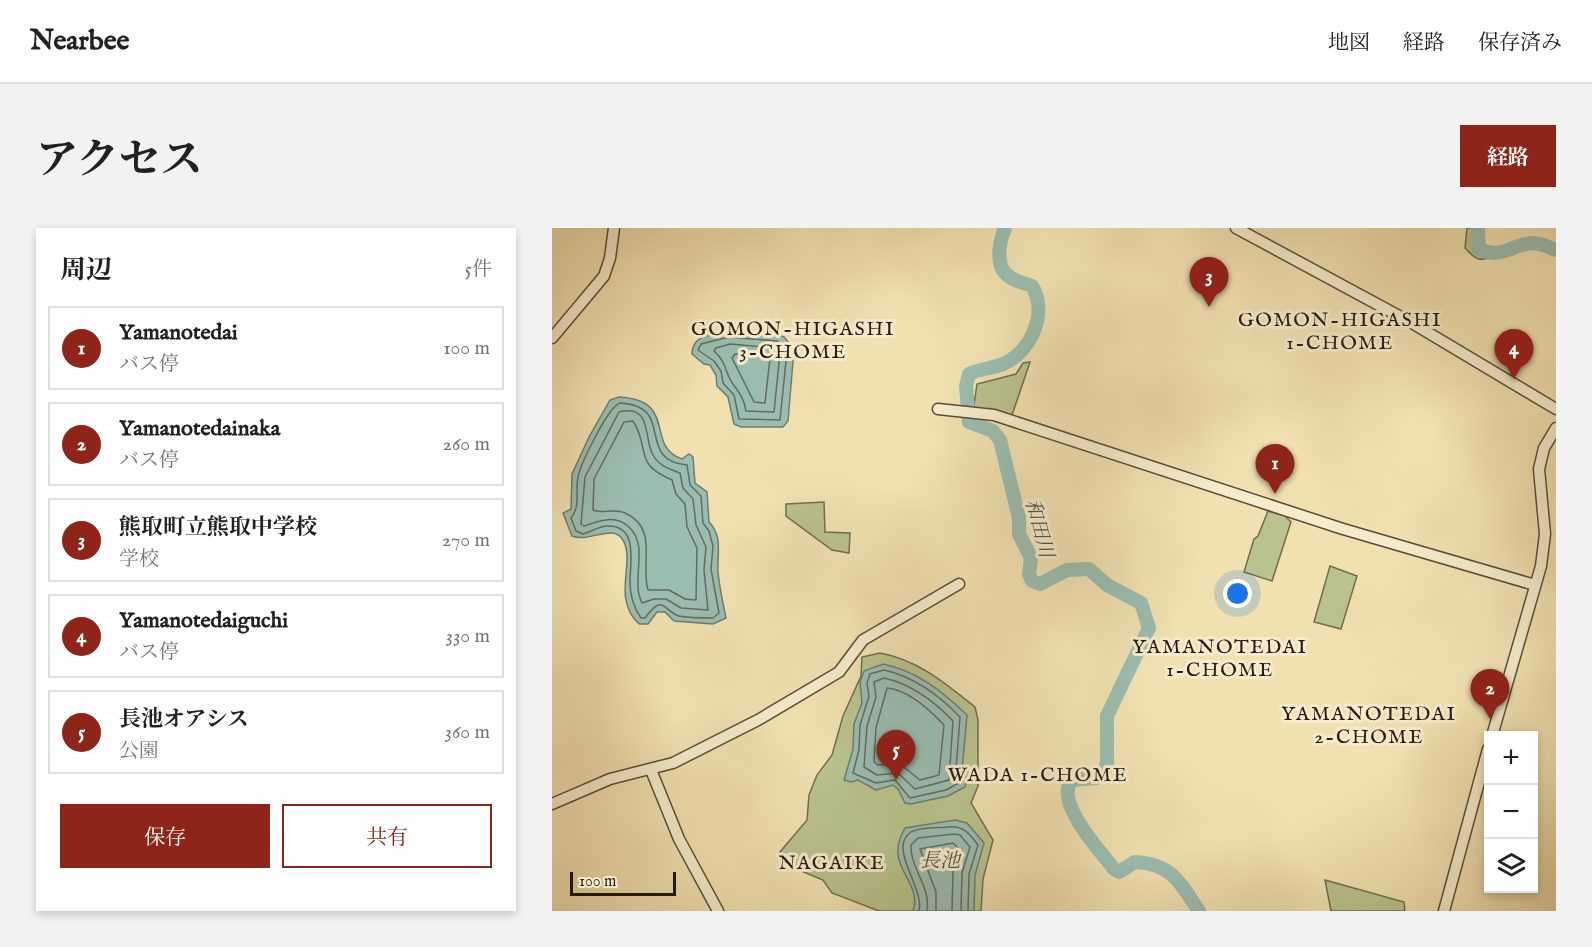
<!DOCTYPE html>
<html lang="ja">
<meta charset="utf-8">
<style>
body{margin:0;font-family:"IM FELL English","Noto Serif JP",serif;background:#f2f2f2;color:#202124}
.controls{position:absolute;right:18px;bottom:18px;display:grid;overflow:hidden;border-radius:0px;box-shadow:0 3px 9px #0003}
.controls button{width:54px;height:54px;display:grid;place-items:center;padding:0;border:0;border-bottom:2px solid #e0e0e0;background:#fff;color:#202124;font:30px sans-serif}
.scale{position:absolute;left:18px;bottom:15px;width:106px;box-sizing:border-box;padding-left:6px;border:3px solid #281a13;border-top:0;font-size:16px;line-height:21px;white-space:nowrap;color:#281a13;-webkit-text-stroke:4px #f6eccc;paint-order:stroke}
.you{position:absolute;left:686px;top:366px;width:21px;height:21px;margin:-15px;border:4px solid #fff;border-radius:50%;background:#1a73e8;box-shadow:0 0 0 9px #1a73e833}
.badge{display:grid;place-items:center;width:39px;height:39px;border-radius:50%;background:#8f2418;color:#fff;font-size:20px;font-weight:700}
.pin{position:absolute;translate:-50% -50px;filter:drop-shadow(0 2px 3px #0008)}
.pin::after{content:'';position:absolute;top:32px;width:21px;height:18px;background:inherit;clip-path:polygon(0 0,100% 0,50% 100%)}
.list{margin:0;padding:0;list-style:none}
h2{display:flex;justify-content:space-between;align-items:center;height:78px;margin:0;padding:0 24px;font-size:26px}
h2 small{font-size:20px;font-weight:400;color:#757577}
.list li{display:grid;grid-template-columns:39px 1fr auto;gap:18px;align-items:center;box-sizing:border-box;height:84px;margin:0 12px 12px;padding:0 12px;border:2px solid #e0e0e0;border-radius:0px}
.list b{display:block;font-size:22px;white-space:nowrap}
.list p{margin:0;font-size:20px;white-space:nowrap;color:#757577}
.list em{font-size:20px;font-style:normal;color:#757577}
.actions{display:flex;gap:12px;padding:18px 24px}
.actions a{flex:1;padding:14px 0;border:2px solid #8f2418;border-radius:0px;text-align:center;font-size:21px;color:#8f2418}
.actions .main{background:#8f2418;color:#fff}
.icon{flex:none;width:33px;height:33px;fill:none;stroke:currentColor;stroke-width:2;stroke-linecap:round;stroke-linejoin:round}
.map{position:relative;flex:none;width:1004px;height:683px;overflow:hidden;border-radius:0px}
header{display:flex;align-items:center;gap:36px;box-sizing:border-box;height:84px;padding:0 30px;background:#fff;border-bottom:2px solid #e0e0e0}
header strong{font-size:28px}
nav{display:flex;gap:33px;margin-inline-start:auto;font-size:21px}
.intro{display:flex;align-items:center;justify-content:space-between;box-sizing:border-box;height:144px;padding:0 36px}
h1{margin:0;font-size:42px}
.button{padding:15px 27px;border-radius:0px;background:#8f2418;color:#fff;font-size:21px;font-weight:700}
main{display:flex;gap:36px;padding:0 36px}
aside{flex:1;background:#fff;border-radius:0px;box-shadow:0 3px 9px #0003}
.map>svg:first-child{display:block}
.green{fill:#b9c38d;stroke:#706e50;stroke-width:1.5}
.water{fill:#9bbdb0;stroke:#6d7c71;stroke-width:1.5}
.lines{fill:none;stroke-linecap:round;stroke-linejoin:round}
.shore{stroke:#626c62;stroke-width:1.5}
.river{stroke:#9bbdb0;stroke-width:14}
.minor-casing{stroke:#5a4c3a;stroke-width:13}
.minor{stroke:#f6eccc;stroke-width:10}
.labels{text-anchor:middle;stroke-width:6;stroke-linejoin:round;paint-order:stroke}
.neighbourhood-label{font-size:20px;letter-spacing:1.5px;fill:#281a13;stroke:#f6eccc}
.water-label{font-size:20px;font-style:italic;fill:#50534a;stroke:#f6eccc}
</style>
<header>
<strong>Nearbee</strong>
<nav><a>地図</a><a>経路</a><a>保存済み</a></nav>
</header>
<div class="intro"><h1>アクセス</h1><a class="button">経路</a></div>
<main>
<aside>
<h2>周辺<small>5件</small></h2>
<ul class="list">
<li><span class="badge">1</span><div><b>Yamanotedai</b><p>バス停</p></div><em>100 m</em></li>
<li><span class="badge">2</span><div><b>Yamanotedainaka</b><p>バス停</p></div><em>260 m</em></li>
<li><span class="badge">3</span><div><b>熊取町立熊取中学校</b><p>学校</p></div><em>270 m</em></li>
<li><span class="badge">4</span><div><b>Yamanotedaiguchi</b><p>バス停</p></div><em>330 m</em></li>
<li><span class="badge">5</span><div><b>長池オアシス</b><p>公園</p></div><em>360 m</em></li>
</ul>
<div class="actions"><a class="main">保存</a><a>共有</a></div>
</aside>
<div class="map">
<svg width="1004" height="683" viewBox="0 0 1004 683">
<rect width="100%" height="100%" fill="#f1e1b1"/>
<filter id="stains"><feTurbulence type="fractalNoise" baseFrequency=".00333" numOctaves="4"/><feColorMatrix values="0 0 0 0 .2 0 0 0 0 .09 0 0 0 0 .02 0 0 0 .5 -.17"/></filter>
<radialGradient id="worn" r=".72"><stop offset=".6" stop-color="#630" stop-opacity="0"/><stop offset="1" stop-color="#630" stop-opacity=".3"/></radialGradient>
<path class="green" d="M915 0H925L927 22 942 28C927 34 924 32 913 20Z
M478 134 458 193 421 184 425 156 464 146 471 135Z
M272 274 273 304 298 305 297 325 280 322 234 288V276Z
M716 283 733 288 739 294 720 353 692 344 702 311 706 308Z
M778 338 805 348 789 401 762 394Z
M328 425C366 432 393 455 423 479L426 492V558L419 575 441 612 431 651 429 683H327L280 665 271 652 247 642 228 624 255 592 257 567 265 547 280 527 291 488 309 448 310 429Z
M773 652 852 674 853 683H779Z"/>
<path class="water" d="M177 103 226 107 232 109 242 121 236 193 231 199H189L182 196 176 169 165 158 164 147 158 137 152 136 140 126C140 106 161 107 177 103Z
M67 169C127 172 92 218 130 231L137 226 141 229 143 255 155 264 157 294C171 308 165 325 166 343 167 359 171 374 174 390L161 396 122 393 113 384H105L96 396H87C59 370 84 334 71 312 61 295 38 315 20 308L11 285 19 281 20 246 37 209 58 172Z
M331 436C365 443 390 463 415 487L410 542 415 553 413 559 396 568 359 576 353 575 346 561 341 557 324 562 306 552 299 554 292 552 301 521 302 496 310 475 308 454 312 443Z
M403 592 415 595 432 615 423 647 422 683H361C371 651 330 640 353 600Z"/>
<g class="lines">
<path class="shore" d="M177 109 225 113 235 123 228 192 187 191 182 167 171 155 169 143 162 133 146 122 149 116Z
M178 116 223 120 228 125 222 184 194 183C192 169 186 164 179 153 172 141 175 135 162 123L164 120Z
M183 126 218 130 213 175 202 174 180 130Z
M68 175C125 178 82 232 135 237L138 257 149 268 151 295 157 303 161 318 159 341 167 385 161 390C150 390 137 390 127 388 111 383 112 364 93 390H89C82 380 78 367 78 354 78 334 87 296 54 298 46 299 38 304 31 306L24 303 19 290C29 278 23 263 26 249 29 235 56 179 68 175Z
M67 184C101 176 91 210 101 227 107 238 117 241 128 245L131 260 141 271 144 297 154 319 152 342 156 382 129 380 114 371H102L90 375C78 351 98 319 77 299 63 286 48 293 32 298L29 296 33 249Z
M81 193C99 221 80 235 120 252L124 266 133 276 135 299 145 320 144 372 133 371 117 362H96C88 335 107 300 73 285 63 280 50 286 41 282L42 251 72 194Z
M332 442C363 449 387 467 408 489L404 541 407 555 394 562 358 570 343 552 324 555 301 545 307 522 308 497 317 468 315 455 318 446Z
M332 450C359 456 382 473 401 493L397 552 363 561 346 545 325 547 312 539 315 498 324 469 322 454Z
M335 460C356 462 378 482 392 497L387 547 368 552 348 536 326 537 322 534 324 500Z
M367 683C373 660 335 620 359 604 368 599 386 600 396 599 411 597 418 606 426 617L417 646 416 683
M375 683C379 658 358 641 359 617L366 610 402 606 408 607 418 619 410 645 409 683
M384 683V664L368 621 401 615 408 622 401 644 400 683"/>
<path class="river" d="M453 0C447 15 442 39 458 49 464 54 473 55 480 58 496 84 480 122 453 135 442 141 428 140 417 146L414 158 417 194 441 203 448 212 467 290V306L479 330 477 346 480 353 488 356 515 342 537 341 555 357 589 375 597 400 555 488V535L552 545 544 550 520 552C501 573 549 624 562 641L567 644 583 634C621 636 628 655 647 683
M926 0 927 21C949 32 961 16 980 15 989 15 996 19 1004 22"/>
<g class="minor-casing">
<path id="minor" d="M684 0 860 95 1004 181
M0 110 52 48 58 30 62 0
M386 181 442 187 791 301 983 357
M940 508 989 338 993 306 987 241 992 220 1004 200
M99 542 127 611 166 683
M0 576 58 551 121 535 206 492 287 444 311 412 407 356
M892 683 936 521"/>
</g>
<use href="#minor" class="minor"/>
</g>
<g class="labels">
<g class="neighbourhood-label">
<text x="788" y="98">GOMON-HIGASHI<tspan x="788" dy="23">1-CHOME</tspan></text>
<text x="241" y="107">GOMON-HIGASHI<tspan x="241" dy="23">3-CHOME</tspan></text>
<text x="668" y="425">YAMANOTEDAI<tspan x="668" dy="23">1-CHOME</tspan></text>
<text x="817" y="492">YAMANOTEDAI<tspan x="817" dy="23">2-CHOME</tspan></text>
<text x="486" y="553">WADA 1-CHOME</text>
<text x="280" y="641">NAGAIKE</text>
</g>
<g class="water-label">
<text transform="translate(488 300) rotate(75)" y="7">和田川</text>
<text x="388" y="639">長池</text>
</g>
</g>
<rect width="100%" height="100%" filter="url(#stains)"/>
<rect width="100%" height="100%" fill="url(#worn)"/>
</svg>
<div class="controls">
<button>+</button>
<button>−</button>
<button><svg class="icon" aria-label="layers" viewBox="0 0 24 24"><path d="M12 4l9 5-9 5-9-5zM3 14l9 5 9-5"/></svg></button>
</div>
<div class="scale">100 m</div>
<div class="you"></div>
<div class="pin badge" style="left:723px;top:266px">1</div>
<div class="pin badge" style="left:938px;top:491px">2</div>
<div class="pin badge" style="left:657px;top:79px">3</div>
<div class="pin badge" style="left:962px;top:151px">4</div>
<div class="pin badge" style="left:344px;top:552px">5</div>
</div>
</main>
